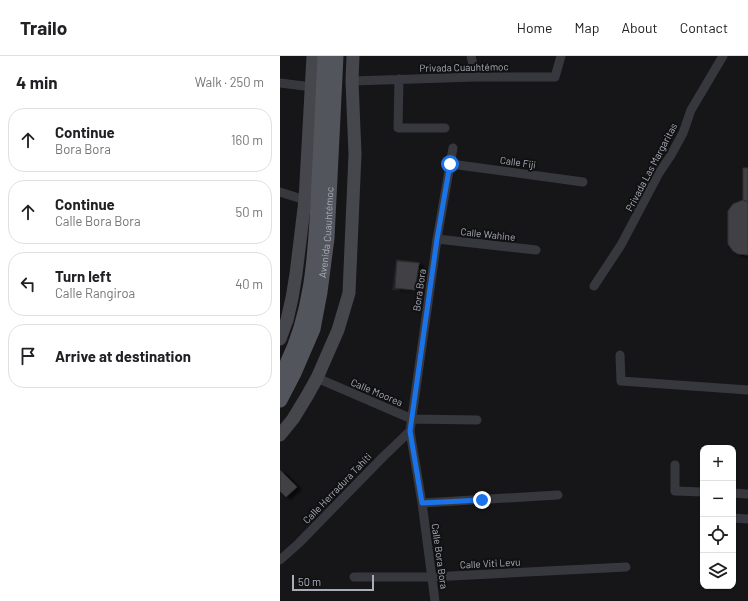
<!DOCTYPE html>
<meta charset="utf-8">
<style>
body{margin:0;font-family:Barlow,sans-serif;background:#f6f6f6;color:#202124}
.controls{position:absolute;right:12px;bottom:12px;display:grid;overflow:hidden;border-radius:8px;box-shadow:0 1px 3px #0004}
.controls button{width:36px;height:36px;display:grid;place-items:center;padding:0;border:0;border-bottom:1px solid #e0e0e0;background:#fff;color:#202124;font:20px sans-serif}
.scale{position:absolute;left:12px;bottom:10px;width:82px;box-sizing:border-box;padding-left:4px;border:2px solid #a8adb8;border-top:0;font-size:11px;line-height:14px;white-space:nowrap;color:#a8adb8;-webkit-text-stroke:3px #111113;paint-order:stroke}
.stop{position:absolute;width:12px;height:12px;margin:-9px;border:3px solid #1a73e8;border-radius:50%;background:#fff}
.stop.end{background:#1a73e8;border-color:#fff;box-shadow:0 1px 4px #0008}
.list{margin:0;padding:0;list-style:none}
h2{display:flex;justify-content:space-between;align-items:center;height:52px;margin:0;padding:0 16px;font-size:17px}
h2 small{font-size:13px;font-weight:400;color:#757577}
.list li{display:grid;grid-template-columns:26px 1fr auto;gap:12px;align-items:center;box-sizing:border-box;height:64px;margin:0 8px 8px;padding:0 8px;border:1px solid #e0e0e0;border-radius:16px}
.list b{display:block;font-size:15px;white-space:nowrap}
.list p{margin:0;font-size:13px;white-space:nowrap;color:#757577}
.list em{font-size:13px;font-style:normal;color:#757577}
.icon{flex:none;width:22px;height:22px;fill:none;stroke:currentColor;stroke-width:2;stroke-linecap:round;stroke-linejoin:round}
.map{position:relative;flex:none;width:468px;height:545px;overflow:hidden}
header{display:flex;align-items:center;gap:24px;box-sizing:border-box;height:56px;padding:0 20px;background:#fff;border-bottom:1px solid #e0e0e0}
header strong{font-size:19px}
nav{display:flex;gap:22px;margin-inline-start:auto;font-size:14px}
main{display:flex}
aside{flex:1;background:#fff}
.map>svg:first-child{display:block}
.built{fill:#222225}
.building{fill:#404145;stroke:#303034;filter:url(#shadow)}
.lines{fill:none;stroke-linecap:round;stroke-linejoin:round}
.street{stroke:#37383d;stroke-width:9}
.secondary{stroke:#45474d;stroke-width:13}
.primary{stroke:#53555c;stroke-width:15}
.route{stroke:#1a73e8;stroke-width:5}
.labels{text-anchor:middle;stroke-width:4;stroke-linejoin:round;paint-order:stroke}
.street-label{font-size:10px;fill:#a8adb8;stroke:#111113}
</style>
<header>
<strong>Trailo</strong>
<nav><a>Home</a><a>Map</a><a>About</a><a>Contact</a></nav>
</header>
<main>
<aside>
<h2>4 min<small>Walk · 250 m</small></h2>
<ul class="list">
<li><svg class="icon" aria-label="ahead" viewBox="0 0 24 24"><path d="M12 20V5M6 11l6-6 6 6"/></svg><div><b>Continue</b><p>Bora Bora</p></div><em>160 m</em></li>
<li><svg class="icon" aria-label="ahead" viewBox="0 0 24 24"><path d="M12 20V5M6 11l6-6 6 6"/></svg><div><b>Continue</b><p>Calle Bora Bora</p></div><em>50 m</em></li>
<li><svg class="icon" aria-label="left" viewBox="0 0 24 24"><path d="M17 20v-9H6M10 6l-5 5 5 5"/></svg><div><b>Turn left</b><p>Calle Rangiroa</p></div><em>40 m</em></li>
<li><svg class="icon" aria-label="arrive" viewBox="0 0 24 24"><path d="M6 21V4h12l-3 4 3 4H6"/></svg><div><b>Arrive at destination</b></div></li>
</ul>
</aside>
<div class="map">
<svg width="468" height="545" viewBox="0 0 468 545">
<defs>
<filter id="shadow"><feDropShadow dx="4.5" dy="2.5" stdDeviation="1" flood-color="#0009"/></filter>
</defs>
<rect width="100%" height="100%" fill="#161618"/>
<path class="built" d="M116 203 140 206 137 237 112 234Z"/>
<path class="building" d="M463 112H468V146L463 144Z
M463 144 468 146V199L458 198 453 195 448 188V155L453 148Z
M117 205 139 207 135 234 115 232Z
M0 414 17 431 6 441 0 435Z"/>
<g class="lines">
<path class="street" d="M191 0 196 21
M119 23 118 72H165
M72 25 196 21H275L281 0
M0 27 32 31
M171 108 303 126
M0 136 25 144
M157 183 256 194
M314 230 341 189 379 117 391 99 403 77 411 54 443 0
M340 299 341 325 468 334
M37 322 132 363 197 364
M395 409V435L423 436
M453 437 468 438
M142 447 278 439
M453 462 468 463
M0 504 18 488 103 401 130 375
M74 521H152L346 511
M155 545 142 447 130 375 157 183 173 92"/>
<path class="secondary" d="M0 283 7 264 12 242 16 218 25 144 33 0
M0 379 13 363 27 340 37 322 58 274 69 237 75 98 72 25 73 0"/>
<g class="primary">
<path d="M0 321C34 262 36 192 39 126 41 84 43 43 45 1"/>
<path id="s1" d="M0 344 14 317 33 273 40 236 47 182 56 0"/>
</g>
</g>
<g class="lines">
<path class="route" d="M170 108 157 183 130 375 142 447 202 444"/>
</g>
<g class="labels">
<g class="street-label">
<text transform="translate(184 11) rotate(-1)" y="4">Privada Cuauhtémoc</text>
<text transform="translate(238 106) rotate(8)" y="4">Calle Fiji</text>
<text transform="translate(371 111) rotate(-62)" y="4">Privada Las Margaritas</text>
<text dy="4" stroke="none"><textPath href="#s1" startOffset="176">Avenida Cuauhtémoc</textPath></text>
<text transform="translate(208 178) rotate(6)" y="4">Calle Wahine</text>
<text transform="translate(139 234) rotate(-82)" y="4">Bora Bora</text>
<text transform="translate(97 336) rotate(23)" y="4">Calle Moorea</text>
<text transform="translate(57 432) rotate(-46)" y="4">Calle Herradura Tahiti</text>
<text transform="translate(160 500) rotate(82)" y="4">Calle Bora Bora</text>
<text transform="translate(210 507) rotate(-3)" y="4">Calle Viti Levu</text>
</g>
</g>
</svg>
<div class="controls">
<button>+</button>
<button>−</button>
<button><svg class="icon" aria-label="locate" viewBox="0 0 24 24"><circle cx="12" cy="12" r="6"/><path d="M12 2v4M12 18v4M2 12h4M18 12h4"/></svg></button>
<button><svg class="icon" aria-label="layers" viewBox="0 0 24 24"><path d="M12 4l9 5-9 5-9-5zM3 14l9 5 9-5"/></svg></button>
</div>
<div class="scale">50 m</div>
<div class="stop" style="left:170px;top:108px"></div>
<div class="stop end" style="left:202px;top:444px"></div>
</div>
</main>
